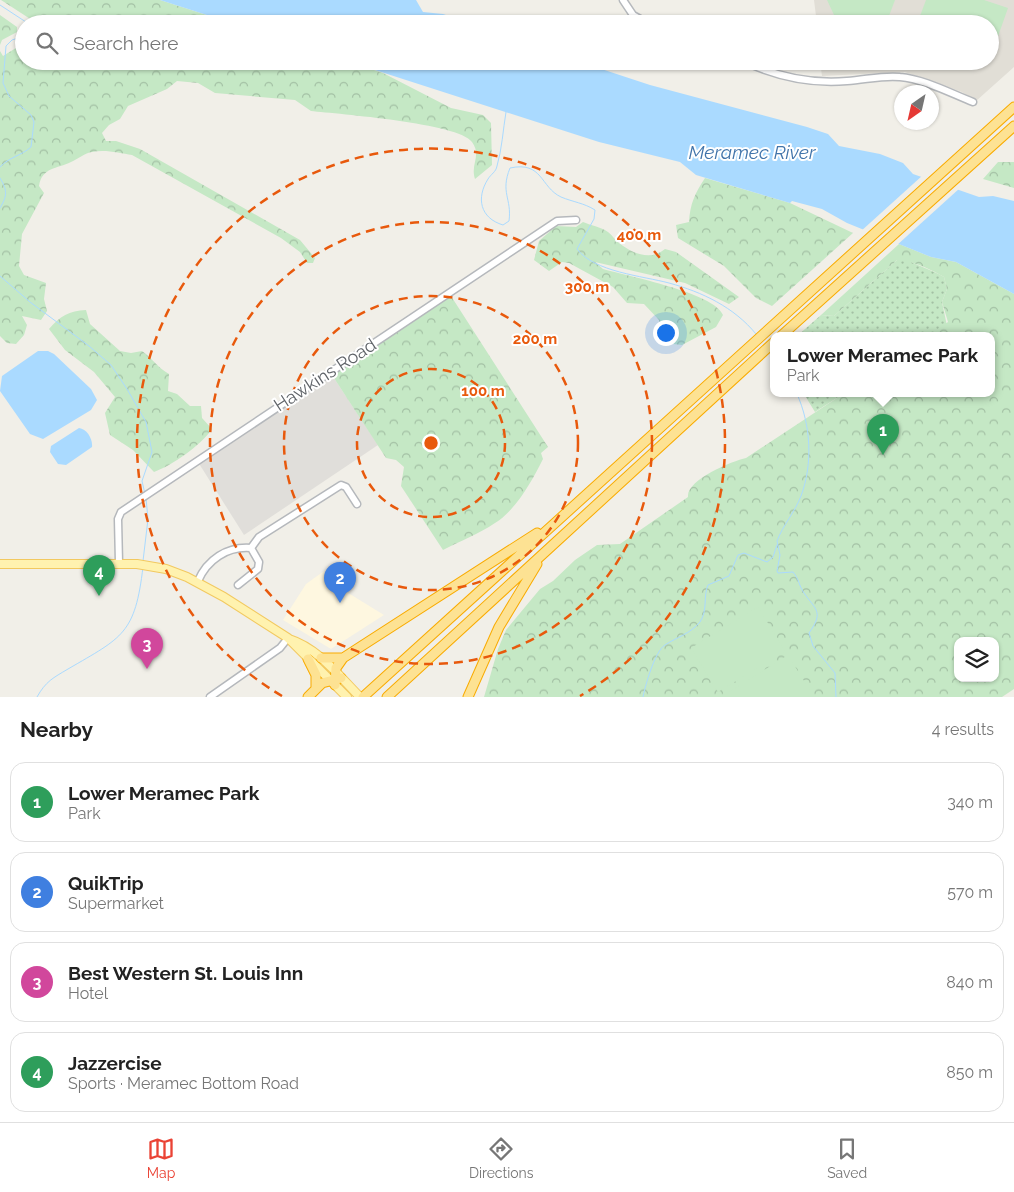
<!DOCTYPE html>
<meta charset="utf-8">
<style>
body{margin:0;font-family:Raleway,sans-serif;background:#f6f6f6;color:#222}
.controls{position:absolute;right:15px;bottom:15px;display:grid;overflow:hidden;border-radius:10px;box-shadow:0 1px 4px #0004}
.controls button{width:45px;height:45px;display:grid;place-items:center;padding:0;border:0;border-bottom:1px solid #e0e0e0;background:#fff;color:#222;font:25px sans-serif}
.compass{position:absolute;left:894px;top:85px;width:45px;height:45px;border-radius:50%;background:#fff;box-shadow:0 1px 4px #0004;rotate:214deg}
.you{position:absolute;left:665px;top:332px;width:18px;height:18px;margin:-12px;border:4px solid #fff;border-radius:50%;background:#1a73e8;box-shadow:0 0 0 8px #1a73e833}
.badge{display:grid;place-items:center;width:32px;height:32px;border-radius:50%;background:#ea4335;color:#fff;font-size:16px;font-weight:700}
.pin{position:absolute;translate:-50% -41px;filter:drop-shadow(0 1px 2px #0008)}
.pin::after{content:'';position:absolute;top:26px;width:18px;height:15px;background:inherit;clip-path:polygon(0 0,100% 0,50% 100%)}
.popup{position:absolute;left:770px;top:332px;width:225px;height:65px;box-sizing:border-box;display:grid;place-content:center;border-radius:10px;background:#fff;filter:drop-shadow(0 1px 4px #0005);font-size:16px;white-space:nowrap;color:#767676}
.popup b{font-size:19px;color:#222}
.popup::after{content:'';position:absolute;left:50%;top:100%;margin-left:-10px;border:10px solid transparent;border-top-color:#fff}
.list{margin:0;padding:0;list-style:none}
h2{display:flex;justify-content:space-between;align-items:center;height:65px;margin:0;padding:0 20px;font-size:21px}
h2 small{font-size:16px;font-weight:400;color:#767676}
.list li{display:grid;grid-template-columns:32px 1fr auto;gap:15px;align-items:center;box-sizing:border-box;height:80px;margin:0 10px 10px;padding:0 10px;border:1px solid #e0e0e0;border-radius:15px}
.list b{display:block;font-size:19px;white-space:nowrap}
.list p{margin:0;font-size:16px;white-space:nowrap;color:#767676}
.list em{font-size:16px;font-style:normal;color:#767676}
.icon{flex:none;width:28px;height:28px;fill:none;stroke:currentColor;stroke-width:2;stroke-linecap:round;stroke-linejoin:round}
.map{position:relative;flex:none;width:1014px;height:697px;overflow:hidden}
.search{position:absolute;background:#fff;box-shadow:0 1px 4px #0004;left:15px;right:15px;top:15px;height:55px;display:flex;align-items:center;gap:12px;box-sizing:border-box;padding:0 18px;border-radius:28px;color:#767676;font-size:19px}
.sheet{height:425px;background:#fff}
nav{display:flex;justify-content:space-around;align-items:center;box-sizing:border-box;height:70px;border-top:1px solid #e0e0e0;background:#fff;font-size:14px;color:#767676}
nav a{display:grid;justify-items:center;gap:2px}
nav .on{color:#ea4335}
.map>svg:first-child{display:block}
.commercial{fill:#fef7e0}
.industrial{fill:#e0deda}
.education{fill:#e1ded6}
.grass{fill:url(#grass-dots)}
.forest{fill:url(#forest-crowns);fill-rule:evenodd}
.pitch{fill:#c5e8c5}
.water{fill:#aadaff}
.pier{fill:#f1efe8}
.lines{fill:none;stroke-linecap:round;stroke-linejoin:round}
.stream{stroke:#aadaff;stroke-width:1}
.minor-casing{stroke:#b5b8bc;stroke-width:9}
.major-casing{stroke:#f2c960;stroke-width:10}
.highway-casing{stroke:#f9ab00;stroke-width:11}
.minor{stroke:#fff;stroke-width:6}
.major{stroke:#fff2af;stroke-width:8}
.highway{stroke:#fde293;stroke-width:9}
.ring{fill:none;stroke:#e8590c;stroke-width:2.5;stroke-dasharray:9 6}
.labels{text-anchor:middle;stroke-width:4;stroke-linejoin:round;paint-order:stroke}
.street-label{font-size:18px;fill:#5f6368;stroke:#fff}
.water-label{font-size:19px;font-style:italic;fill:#4174aa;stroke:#fff}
.centre{fill:#e8590c;stroke:#fff;stroke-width:2.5}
.ring-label{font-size:15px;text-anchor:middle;font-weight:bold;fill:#e8590c;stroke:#fff;stroke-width:4;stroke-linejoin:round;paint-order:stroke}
</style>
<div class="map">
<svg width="1014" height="697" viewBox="0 0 1014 697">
<defs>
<pattern id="grass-dots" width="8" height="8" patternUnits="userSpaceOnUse" patternTransform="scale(1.25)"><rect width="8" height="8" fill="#c5e8c5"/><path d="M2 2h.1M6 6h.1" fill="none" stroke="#a3c0a4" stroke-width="1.8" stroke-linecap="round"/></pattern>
<pattern id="forest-crowns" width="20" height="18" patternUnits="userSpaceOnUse" patternTransform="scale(1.25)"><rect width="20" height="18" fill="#c5e8c5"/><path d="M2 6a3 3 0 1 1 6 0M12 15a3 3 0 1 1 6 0" fill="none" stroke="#a3c0a4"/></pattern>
</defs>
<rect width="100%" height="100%" fill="#f1efe8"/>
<path class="commercial" d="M324 571 332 583 384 615 331 649 283 620 306 584Z"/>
<path class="industrial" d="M332 375 378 445 244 535 198 462Z"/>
<path class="education" d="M814 0H1014V67L976 101 962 92 905 72 822 76 820 61H990V24H817Z"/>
<path class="grass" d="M906 259C919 267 931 269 944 277L947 289 942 302 947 326 928 336H797L821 315 834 316 897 260Z
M804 394H843L815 412Z"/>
<path class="forest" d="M1 0H160L235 24H38Z
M0 15 17 27V32L2 40 0 45Z
M24 43V61H347L383 73 451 108 483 115 491 123 492 165 475 179C470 164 482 156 472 142 459 123 338 114 311 111L295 100 215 93 198 83 177 81 167 89 128 106 120 119 109 125 102 133 106 141H116L140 149 300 240 315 258 313 263H307L300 252 281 238 132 155C120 153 105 149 92 152 85 153 78 159 71 162 57 169 42 167 39 186L44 193 22 234 19 266 24 275 46 283 44 299 47 311 41 320 22 316 27 325 24 335 16 344 7 343 0 336V51L3 56Z
M998 162H1014V188L983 179Z
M705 178 790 203 853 233 772 306 756 298 724 266 678 238 676 225 689 222C690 204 695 193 705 178Z
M583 222C590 225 601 227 608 232 612 235 615 240 619 243 633 254 651 261 665 249L676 252 739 297 729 304 685 283 595 262 603 269C627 276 715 293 723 315L716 327 682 345 664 343 659 320 644 304 627 303 613 287 569 263 562 262 549 271 534 260 539 241 556 226 576 227Z
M899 244 931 257 956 262 1014 294V689L1002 697H484L498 649 506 630 540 589 553 581 575 560 597 545 620 544 688 497C686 480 732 461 746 458L843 394H992V336H928L948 322 942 302 947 289 944 277C933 270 908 259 897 260L834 316 821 315ZM958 641H995V678H958Z
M451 296 548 447 541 453 543 459C532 481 516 510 495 523 479 534 460 541 443 550L401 486 404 467 396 460 386 458 332 375Z
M86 310 90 324 120 351 131 353 142 351C153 359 158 368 169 374L168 391 177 394 190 406H201L202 418 212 429C200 446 173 465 154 472L133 450 110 435 105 413 115 397 94 372 65 350 49 329C60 316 69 311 86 310Z"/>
<path class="pitch" d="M827 0H895L886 24H843L834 15Z
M926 0H984L1008 8 996 42 990 40V24H943L920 16Z
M758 607 785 651 718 692 691 648Z
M788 655 814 697H721Z"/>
<path class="water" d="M160 0H416L423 12 443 14 473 24H235Z
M347 61H577L650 85 807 127 828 134 839 146 880 154 903 163 913 174 979 197 993 196 1014 201V294L956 262 931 257 847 223 822 209 792 201 790 203 696 175 680 162 599 142Z
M38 351H48L54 354 91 389 97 400 91 410 43 439 30 434 0 391 2 376Z
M79 428C87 429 93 439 92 447L66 465 58 464 50 452 51 446Z"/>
<path class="pier" d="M923 175 960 188 896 246 860 232Z"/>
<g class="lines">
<path class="stream" d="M0 5 29 24
M42 24 51 21 58 24
M506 112C503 130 502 149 497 166 496 172 491 174 488 179 476 198 480 218 503 225L509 221C512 198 500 193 510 168 543 161 540 187 561 197 573 202 584 203 595 210L594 219 577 249C594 272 643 276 669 283 702 292 734 307 756 334
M0 167C9 157 21 156 31 147L34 122 31 115 9 96 3 83 6 46 12 40 24 36
M0 178C8 191 7 196 0 208
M0 276 30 302 89 346 111 365 127 389 146 422 152 452 142 481 145 494
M770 351 774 356
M797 394C811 425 813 464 801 496 795 512 783 525 777 541L780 555 777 571 778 573 793 572C799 579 799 586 804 593 816 610 824 612 809 633L813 646 835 673 836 697
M143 561 148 519 146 498
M37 697C46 681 53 678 68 669 123 637 135 634 143 567
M643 697C645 686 655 651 665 645 677 637 690 634 700 622 708 610 703 596 708 585L729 576 738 555 744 553 767 562 773 557 777 545"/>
<g class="minor-casing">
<path id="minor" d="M623 0 633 15 649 24
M743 61C775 76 812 84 847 81 865 80 883 75 900 77 924 79 950 93 973 102
M119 563 118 519 121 512 557 221 576 220
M198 581C207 560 227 546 251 548
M238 585 258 569 259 562 251 548 259 537 341 485 346 487 357 504
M210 697 280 648 288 638"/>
</g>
<g class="major-casing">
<path id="major" d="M0 564H137L166 569 187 577 224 597 288 638 347 697
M289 639C318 648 339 676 360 697"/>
</g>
<g class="highway-casing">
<path id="highway" d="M781 336 1014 126
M321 658H343
M308 659 316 675V687
M335 685 336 668 343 658 537 533
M308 697 322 683 341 678
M363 697 1014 107
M387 697 774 342
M468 697 499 627 537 564"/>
</g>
<use href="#minor" class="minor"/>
<use href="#major" class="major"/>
<use href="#highway" class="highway"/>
</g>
<g class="ring">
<circle cx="431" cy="443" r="74"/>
<circle cx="431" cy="443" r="147"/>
<circle cx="431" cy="443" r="221"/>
<path d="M282 696A294 294 0 1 1 580 696"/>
</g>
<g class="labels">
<g class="street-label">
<text transform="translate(325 375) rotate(-33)" y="6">Hawkins Road</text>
</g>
<g class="water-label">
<text x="752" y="159">Meramec River</text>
</g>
</g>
<circle cx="431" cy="443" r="8" class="centre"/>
<g class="ring-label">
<text x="639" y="240">400 m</text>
<text x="587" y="292">300 m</text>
<text x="535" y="344">200 m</text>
<text x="483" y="396">100 m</text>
</g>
</svg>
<div class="controls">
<button><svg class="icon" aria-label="layers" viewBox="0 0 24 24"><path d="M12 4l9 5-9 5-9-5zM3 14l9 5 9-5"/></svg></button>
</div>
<svg class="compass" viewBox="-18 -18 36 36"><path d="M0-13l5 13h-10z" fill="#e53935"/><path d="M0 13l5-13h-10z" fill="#767676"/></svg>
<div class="you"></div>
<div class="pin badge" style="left:883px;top:455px;background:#2e9e5b">1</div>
<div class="popup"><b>Lower Meramec Park</b>Park</div>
<div class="pin badge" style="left:340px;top:603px;background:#3f7fe0">2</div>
<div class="pin badge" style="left:147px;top:669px;background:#d1479c">3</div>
<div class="pin badge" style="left:99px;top:596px;background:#2e9e5b">4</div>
<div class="search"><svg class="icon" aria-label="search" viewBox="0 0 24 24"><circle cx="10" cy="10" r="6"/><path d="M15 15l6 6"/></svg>Search here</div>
</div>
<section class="sheet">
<h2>Nearby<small>4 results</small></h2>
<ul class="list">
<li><span class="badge" style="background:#2e9e5b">1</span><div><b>Lower Meramec Park</b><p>Park</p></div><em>340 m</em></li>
<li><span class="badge" style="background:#3f7fe0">2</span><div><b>QuikTrip</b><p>Supermarket</p></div><em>570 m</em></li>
<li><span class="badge" style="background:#d1479c">3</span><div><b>Best Western St. Louis Inn</b><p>Hotel</p></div><em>840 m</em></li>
<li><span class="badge" style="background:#2e9e5b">4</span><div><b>Jazzercise</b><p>Sports · Meramec Bottom Road</p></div><em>850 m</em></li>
</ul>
</section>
<nav>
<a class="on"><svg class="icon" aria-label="map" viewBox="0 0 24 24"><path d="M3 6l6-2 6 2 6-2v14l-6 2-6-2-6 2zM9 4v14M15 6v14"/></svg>Map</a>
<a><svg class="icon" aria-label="directions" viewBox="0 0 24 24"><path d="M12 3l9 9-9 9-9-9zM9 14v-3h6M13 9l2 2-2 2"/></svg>Directions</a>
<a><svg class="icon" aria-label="saved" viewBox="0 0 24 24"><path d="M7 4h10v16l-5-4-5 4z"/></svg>Saved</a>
</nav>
